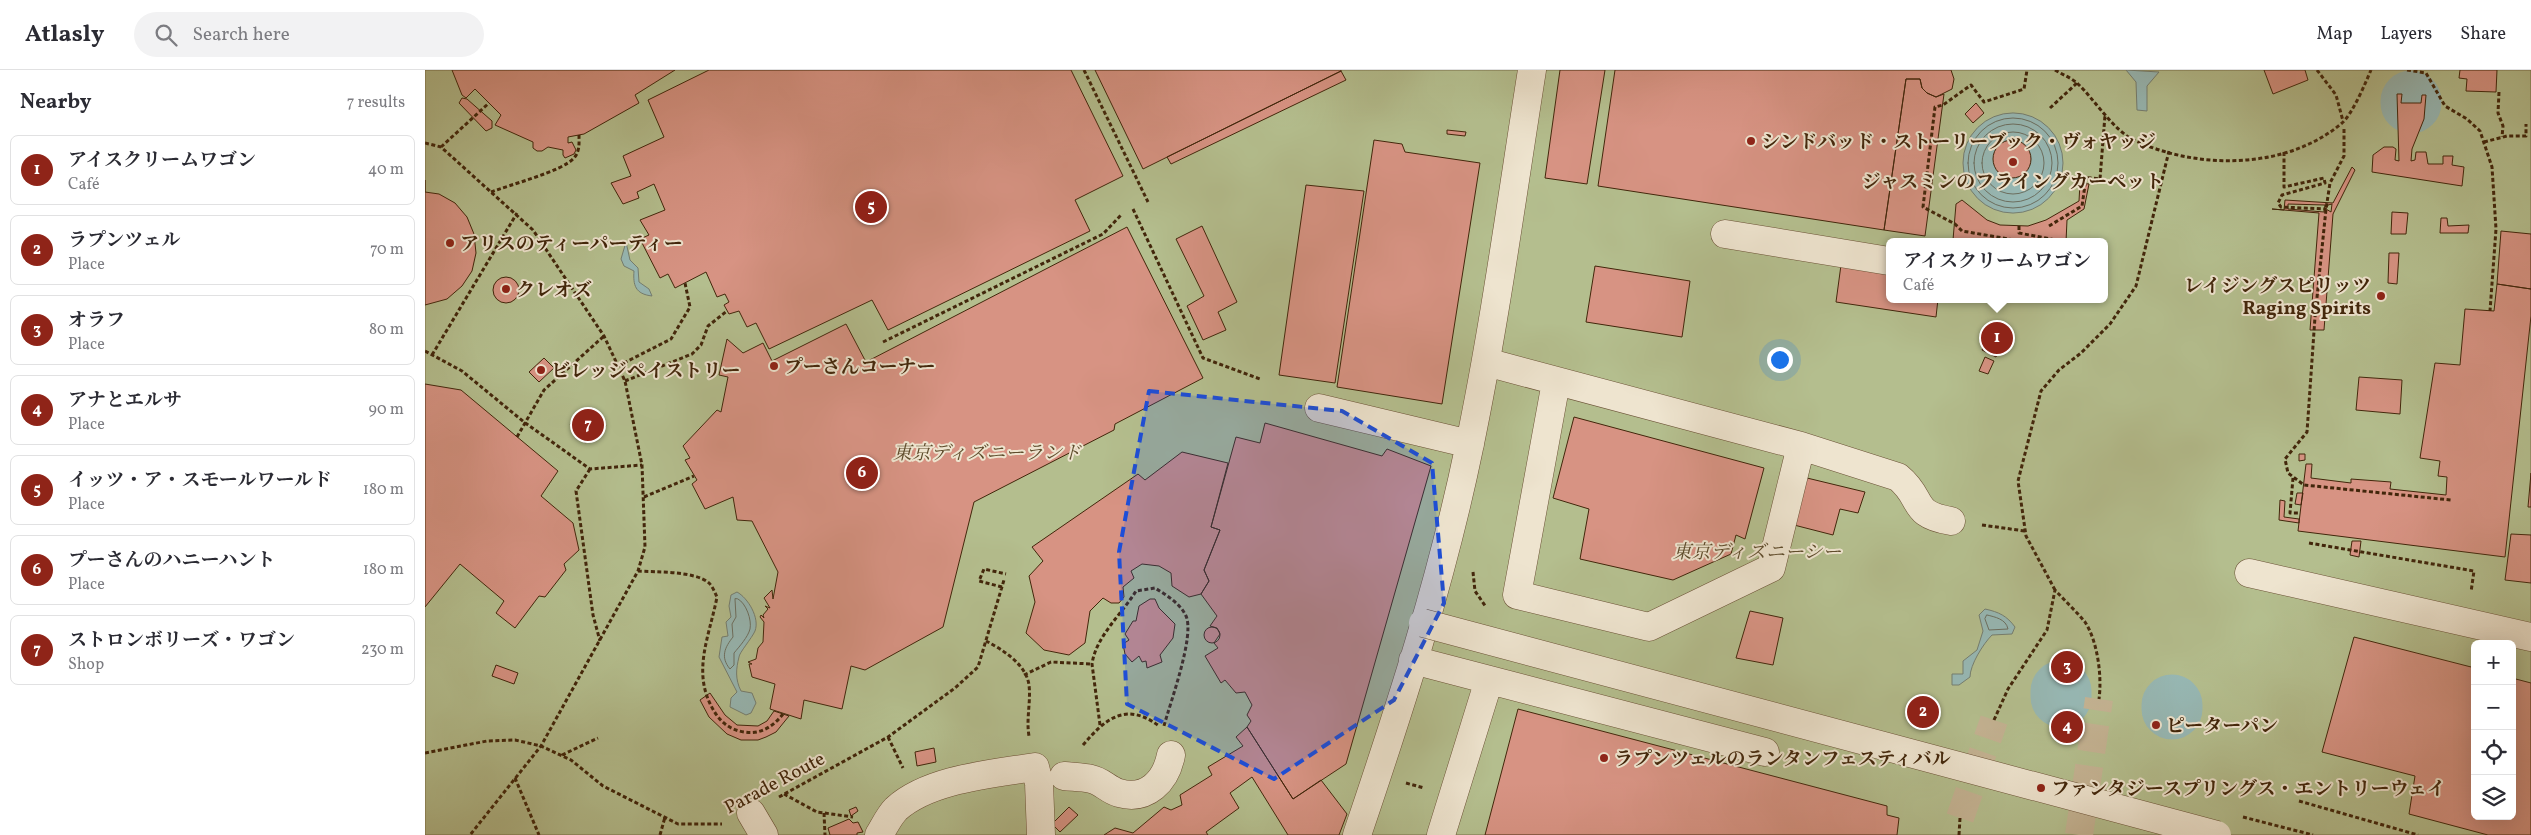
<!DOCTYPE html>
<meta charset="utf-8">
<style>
body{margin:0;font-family:Vollkorn,"Noto Serif JP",serif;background:#f2f2f3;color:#2b2b33}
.controls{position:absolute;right:15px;bottom:15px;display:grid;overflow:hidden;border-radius:8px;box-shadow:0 5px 20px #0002}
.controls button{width:45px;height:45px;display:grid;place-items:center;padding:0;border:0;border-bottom:1px solid #e1e1e2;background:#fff;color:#2b2b33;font:25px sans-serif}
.you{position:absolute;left:1354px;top:289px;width:18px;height:18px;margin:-12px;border:4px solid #fff;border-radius:50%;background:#1a73e8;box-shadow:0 0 0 8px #1a73e833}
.badge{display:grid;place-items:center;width:32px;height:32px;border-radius:50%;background:#8f2418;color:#fff;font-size:16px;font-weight:700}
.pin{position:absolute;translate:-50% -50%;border:2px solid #fff;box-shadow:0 1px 5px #0006}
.popup{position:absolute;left:1461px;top:168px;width:222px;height:65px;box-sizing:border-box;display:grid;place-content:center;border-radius:8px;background:#fff;filter:drop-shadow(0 1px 4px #0005);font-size:16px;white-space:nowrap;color:#7c7c81}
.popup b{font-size:19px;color:#2b2b33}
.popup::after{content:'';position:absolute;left:50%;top:100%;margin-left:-10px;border:10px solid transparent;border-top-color:#fff}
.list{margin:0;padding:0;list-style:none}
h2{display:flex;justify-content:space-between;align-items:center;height:65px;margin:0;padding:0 20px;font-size:21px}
h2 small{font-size:16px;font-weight:400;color:#7c7c81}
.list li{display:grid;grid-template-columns:32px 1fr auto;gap:15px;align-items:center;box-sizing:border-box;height:70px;margin:0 10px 10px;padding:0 10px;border:1px solid #e1e1e2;border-radius:8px}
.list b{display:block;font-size:19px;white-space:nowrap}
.list p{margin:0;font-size:16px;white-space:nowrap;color:#7c7c81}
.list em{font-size:16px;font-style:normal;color:#7c7c81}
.icon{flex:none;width:28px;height:28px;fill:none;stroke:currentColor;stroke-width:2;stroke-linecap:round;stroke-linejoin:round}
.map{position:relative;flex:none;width:2106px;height:765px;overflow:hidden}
header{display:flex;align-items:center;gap:30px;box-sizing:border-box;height:70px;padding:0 25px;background:#fff;border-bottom:1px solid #e1e1e2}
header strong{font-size:24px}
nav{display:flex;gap:28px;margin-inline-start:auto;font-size:18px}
.search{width:350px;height:45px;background:#f2f2f3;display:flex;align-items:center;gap:12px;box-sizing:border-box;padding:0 18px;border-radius:28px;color:#7c7c81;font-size:19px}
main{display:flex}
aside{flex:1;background:#fff}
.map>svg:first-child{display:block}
.green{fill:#b4be8e;stroke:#7b724c;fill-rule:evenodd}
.water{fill:#97b8b4;stroke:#757e70}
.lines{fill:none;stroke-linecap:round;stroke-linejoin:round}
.shore{stroke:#6c6f60;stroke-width:1}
.river{stroke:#97b8b4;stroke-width:61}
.building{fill:#d79383;stroke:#42260b;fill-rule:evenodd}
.minor-tunnel{stroke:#c4b393;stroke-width:28;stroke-dasharray:28 14;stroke-linecap:butt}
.minor-casing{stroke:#6b5236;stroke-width:29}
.path{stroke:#42260b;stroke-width:3;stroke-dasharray:4 2.5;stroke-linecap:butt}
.minor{stroke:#eee4cf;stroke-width:28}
.minor-bridge-casing{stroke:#6b5236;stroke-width:29;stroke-linecap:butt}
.path-bridge{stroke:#42260b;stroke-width:3;stroke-dasharray:4 2.5;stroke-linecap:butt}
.minor-bridge{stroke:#eee4cf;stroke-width:28}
.marked{fill:#1d4ed8;fill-opacity:0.2;stroke:#1d4ed8;stroke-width:4;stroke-dasharray:10 6;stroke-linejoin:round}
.poi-dot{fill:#8f2418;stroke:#eee4cf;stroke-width:2}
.labels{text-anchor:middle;stroke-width:4;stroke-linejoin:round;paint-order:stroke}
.poi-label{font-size:19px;font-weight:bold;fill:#42260b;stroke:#eee4cf;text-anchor:start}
.park-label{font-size:19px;font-style:italic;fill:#5e4c2c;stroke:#eee4cf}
.street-label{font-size:19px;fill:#42260b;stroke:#eee4cf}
</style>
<header>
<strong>Atlasly</strong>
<div class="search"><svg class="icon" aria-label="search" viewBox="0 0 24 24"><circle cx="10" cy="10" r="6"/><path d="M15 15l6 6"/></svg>Search here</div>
<nav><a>Map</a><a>Layers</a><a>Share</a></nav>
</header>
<main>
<aside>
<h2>Nearby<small>7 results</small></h2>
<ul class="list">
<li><span class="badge">1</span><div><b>アイスクリームワゴン</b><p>Café</p></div><em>40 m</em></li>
<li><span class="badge">2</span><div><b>ラプンツェル</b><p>Place</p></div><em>70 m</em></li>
<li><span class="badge">3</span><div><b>オラフ</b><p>Place</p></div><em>80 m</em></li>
<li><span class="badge">4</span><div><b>アナとエルサ</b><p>Place</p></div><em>90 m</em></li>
<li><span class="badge">5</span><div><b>イッツ・ア・スモールワールド</b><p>Place</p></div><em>180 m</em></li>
<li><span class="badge">6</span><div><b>プーさんのハニーハント</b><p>Place</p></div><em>180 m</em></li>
<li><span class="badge">7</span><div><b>ストロンボリーズ・ワゴン</b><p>Shop</p></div><em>230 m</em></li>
</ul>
</aside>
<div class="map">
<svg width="2106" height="765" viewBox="0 0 2106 765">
<rect width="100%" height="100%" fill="#e5d6b5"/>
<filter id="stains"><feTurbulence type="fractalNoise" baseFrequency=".004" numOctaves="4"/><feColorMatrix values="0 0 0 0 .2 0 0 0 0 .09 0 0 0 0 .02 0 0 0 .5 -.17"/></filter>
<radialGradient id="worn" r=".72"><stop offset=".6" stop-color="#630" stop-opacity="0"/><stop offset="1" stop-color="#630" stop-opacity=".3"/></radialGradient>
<path class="green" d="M0 0H2106V765H0ZM1464 172H1680V229H1464ZM2050 574H2087V746H2050Z"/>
<path class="water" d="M1701 0 1734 2 1722 16V41L1712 40 1711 12Z
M1538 93a50 50 0 1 1 100 0a50 50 0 1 1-100 0Z
M201 172 205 190 213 198 214 212 224 219 227 226C210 224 208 215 209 201L199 196 196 189Z
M312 522C323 528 335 548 330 561 327 568 314 583 314 587 311 599 310 609 316 621L327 623 331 633 326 643 321 645 305 637 306 628 312 622 294 587 297 567 303 566 301 552 306 547 304 536 306 525Z
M1560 539C1574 542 1582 546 1590 557L1587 564 1567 565C1558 574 1545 595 1545 607L1534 615H1527V604H1538V591L1552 580 1558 561 1554 545Z"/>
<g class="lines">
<path class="shore" d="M1543 93a45 45 0 1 1 90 0a45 45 0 1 1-90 0Z
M1549 93a39 39 0 1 1 78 0a39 39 0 1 1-78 0Z
M1557 93a31 31 0 1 1 62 0a31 31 0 1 1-62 0Z
M313 529C321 533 327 550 325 559 323 567 314 577 309 583V595L305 599C295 587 300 577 308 567L307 554 311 547 310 529Z
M1562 545C1570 547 1581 549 1583 559L1564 560 1560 549Z"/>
<path class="river" d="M1986 31V33
M1636 627V621
M1747 635V639"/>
</g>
<path class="building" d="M27 0H250L210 25 214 33 159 64 143 67V73L147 72 151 80 149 84 140 88 138 85V80L123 77 117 81H112L108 78V72L70 55 76 45 50 19 41 28 37 25Z
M284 0H646L698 106 650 130 665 161 463 260 447 230 344 279 331 253 322 257 314 241 304 244 299 235 304 232 300 224 292 227 281 202 250 218 243 204 235 208 215 169 224 165 215 150 240 140 229 114 212 122 214 128 198 134 186 113 206 106 198 86 239 67 223 30Z
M670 0H916V1L718 99Z
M1135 0H1180L1162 114 1120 108Z
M1190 0H1526L1529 9 1527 19 1511 27 1502 23 1497 18 1495 9H1481L1459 160 1173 116Z
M1839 0H1880L1883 10 1848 24Z
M2035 0H2072L2071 22 2041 21 2042 9 2034 8Z
M916 1 921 10 746 94 742 87Z
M1481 9H1495L1497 18 1502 23 1511 27 1519 24 1500 166 1459 160Z
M1972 24H1977L1976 33H1996L1997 25H2001L1999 49 1987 79 1986 91 1990 90 1991 82H2001L2003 94H2018V86H2028L2027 95 2039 97 2037 116 1947 102 1948 85 1959 77H1968L1971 79 1970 90 1974 91Z
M37 28 42 29 67 51V58L61 61 34 33Z
M1551 33 1559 43 1548 53 1540 44Z
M1022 60 1041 62 1040 66 1022 64Z
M1568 89a19 19 0 1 1 38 0a19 19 0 1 1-38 0Z
M949 70 977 74 980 82 1055 93 1017 334 912 317Z
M1927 97 1930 100 1908 144 1899 260H1885L1894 143 1847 139 1859 140 1860 130 1908 133ZM1863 134 1900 135 1899 142 1863 139ZM1907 134 1906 142 1901 139 1903 135Z
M0 110V122L14 124 30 133 42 147 49 164 51 183 47 201 37 216 22 229 0 235Z
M1655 113 1664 114 1659 139 1642 150 1641 172 1528 170 1531 134 1537 130 1562 150 1575 155 1603 156 1621 150 1654 131Z
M881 115 939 121 910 313 854 305Z
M1967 142 1983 143 1981 164H1966Z
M2016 148H2022L2023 156 2044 155 2043 163H2015Z
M777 156 812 232 793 242 801 260 778 270 762 236 779 226 751 169Z
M702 157 778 308 690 354 689 360 549 432 518 557 440 600 426 596 417 639 379 630 376 649 345 639 350 614 327 607 324 594H327L323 592 331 589 333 578 338 572 339 552 335 547 336 545 339 548 338 545 343 539 340 536 345 538 339 528 347 520 348 529 353 502 327 451 312 450 308 427 280 439 267 414 272 410 260 390 265 388 258 376 292 340 296 342 303 307 294 305 302 269 318 283 338 273 347 291 421 254 441 292Z
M2076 161 2106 164V219L2072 214Z
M1964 183H1974L1972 214 1963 213Z
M1416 195 1464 203V229H1513L1511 247 1411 232Z
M1170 196 1265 211 1257 267 1161 252Z
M68 220a13 13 0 1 1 26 0a13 13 0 1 1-26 0Z
M2072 214 2106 219V246L2080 487 1873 461 1881 394H1887L1886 408 1926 413V409L1966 412 1965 419 2021 425 2022 407 2013 406 2015 391 1995 388 2010 293 2035 295 2040 239 2069 241Z
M1569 255 1583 263 1571 287 1557 280Z
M1560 287 1569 291 1563 304 1554 301Z
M119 288 129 298 114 312 104 302Z
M1934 307 1977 310 1975 344 1931 340Z
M0 314 36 320 133 401 116 426 148 453 154 480 139 494 141 500 120 527 114 526 90 558 71 543 79 531 35 494 0 537Z
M168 338 181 356 160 373 145 354Z
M1149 347 1339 398 1320 469 1311 465 1306 484 1248 510 1155 489 1164 439 1128 428Z
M840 353 957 386 962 379 1006 396 921 694 868 729 822 657 826 651 822 645 827 635 820 622 811 623 800 610 796 613 780 586 793 578 789 573 795 564 792 558 785 556 792 546 776 524 784 511 779 500 795 460 786 457 811 367 835 373Z
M757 382 803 393 786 457 795 460 779 500 784 511 776 524 764 527 747 516 746 503 734 496 717 494 706 501 709 508 698 517 699 527 694 533H686L678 528 665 541 660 573 644 585 619 580 601 563 610 532 604 506 618 491 607 477 713 404 720 410Z
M1874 384H1880V390L1874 391Z
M2106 403V437H2103Z
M1382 408 1440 422 1433 443 1415 439 1408 465 1369 455Z
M1872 423H1878L1876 435 1870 434Z
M1855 430 1860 431 1859 447 1874 449V453L1854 450Z
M2086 464 2106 465V513L2080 510Z
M1927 471H1936L1934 487 1925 485Z
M725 529H730L734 538 750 554 748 568 735 585 737 592 722 598 721 591 717 592 714 586 707 592 700 584 698 574 704 570 700 564 708 551H711L714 536Z
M1325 541 1358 548 1348 595 1311 588Z
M779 565a8 8 0 1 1 16 0a8 8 0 1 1-16 0Z
M1929 567 2050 598V746H2087V608L2106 613V765H2063L1984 744 1990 706 1897 682Z
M71 595 93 603 89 614 67 606Z
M285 623 300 645 312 655 333 656 342 651 349 641 364 646 351 662 341 667 333 670H316L302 664 284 647 275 630Z
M1093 639 1462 736V745L1474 748 1472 765H1060Z
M822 657 868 729 896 710 922 744 914 765H863L827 707 805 723 814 738 781 762 783 765H679L690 758 708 763 739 737 746 740 757 735 755 725 787 705 783 697 818 676 811 667Z
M509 678 511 692 492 696 490 682Z
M431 737 433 741 426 746 424 740Z
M644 737 653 745 635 762 627 754Z
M424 749 428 753 433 752 438 762 432 763V765H405L403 758Z"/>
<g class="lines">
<path class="minor-tunnel" d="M1535 748 1569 650
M1654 765 1674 629"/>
<g class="minor-casing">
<path id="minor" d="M1300 164 1464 191
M1061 292 1376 376 1346 498 1224 557 1092 525 1131 312
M894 338 1045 374
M1376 376 1473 407C1500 429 1484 444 1526 451
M1824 503 2106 567
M988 590 1340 682
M639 706C648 707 658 707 666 709 677 711 683 720 694 723 722 731 741 711 746 685
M326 743 339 765
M454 765C459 757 464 746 471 739 504 709 567 704 610 697L614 713 616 765
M932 765C975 638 1017 509 1044 378 1070 253 1087 126 1107 0
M1016 765 1064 610"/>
</g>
<path class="path" d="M659 0 723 132
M1630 0C1638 5 1647 8 1653 14 1669 29 1689 61 1709 70 1772 100 1862 100 1917 53 1928 43 1940 14 1946 0
M1892 0 1911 25 1918 51
M1982 0 2001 3 2020 36 2042 49 2055 61 2067 97 2071 159 2065 241
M2074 22 2073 43 2078 56 2077 67
M1625 38 1652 13
M1919 59V86L1905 113 1901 139 1890 247 1882 362 1860 389 1863 403 1879 415 2026 430
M2059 72 2082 66H2101V54
M0 73 16 77 108 160 179 266 200 311 217 395 220 477 213 501 116 676 45 765
M16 77 64 33
M1859 82V117L1899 108 1900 113 1857 125 1853 133 1856 137 1901 139
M1656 107 1675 109 1680 45
M66 122C84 115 138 101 149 88 155 81 154 73 154 65
M708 139 778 288 835 309
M1594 156V163L1631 170 1630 172
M1624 156 1657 136 1661 108
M1601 172 1537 161 1530 154 1498 137 1510 37 1518 35 1546 15 1559 32 1599 19 1602 0
M458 272 678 164 697 144
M0 281 37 301 99 352 165 399 217 395
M7 285 92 143
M193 296 246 269 265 237 260 213
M200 311 267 284 276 275 283 256 302 241
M92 367 119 320 179 266
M165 399 151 421 168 545 175 571
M1868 408 1865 443H1875
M219 427 269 406
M1557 455 1600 461
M1884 473 2049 501 2046 522
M213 501C230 502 271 501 284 513 288 517 290 523 292 527 284 568 266 603 289 641 296 653 306 660 319 662 335 665 349 656 358 644
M1048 502 1050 521 1061 537
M577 517 554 511 559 499 581 504
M1630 520 1601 466 1593 411 1616 321 1634 300 1656 283 1685 254 1711 216 1744 81
M561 571C578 580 601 594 604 615 606 632 601 649 604 666
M599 605 626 592 667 594
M1569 650 1583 619 1622 560 1630 520C1640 531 1651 541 1660 552 1673 572 1677 607 1674 629
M675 655 667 594C671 566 697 544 711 521L730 518C741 525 755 533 761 546 770 566 745 633 739 656
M463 667 478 698
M658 675C680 649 701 631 734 656
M0 683 62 671 90 670 116 676 146 690 178 716 253 754H297
M137 685 173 668
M90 708 114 765
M981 713 999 718
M359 724 392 742 428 747
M354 727 463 667 530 618 553 597 579 510
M1874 731 1993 765
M399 743 400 765
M235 765 240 747
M1534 765 1535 748"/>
<use href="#minor" class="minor"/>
<g class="minor-bridge-casing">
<path id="minor-bridge" d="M998 553 1792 765"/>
</g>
<path class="path-bridge" d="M1818 747 1888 765"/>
<use href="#minor-bridge" class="minor-bridge"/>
</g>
<path class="marked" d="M724 321 917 341 1007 393 1019 533 969 630 849 709 702 634 694 482Z"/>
<g class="poi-dot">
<circle cx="1326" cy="71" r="5"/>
<circle cx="1588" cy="92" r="5"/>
<circle cx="25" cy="173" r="5"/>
<circle cx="81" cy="219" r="5"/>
<circle cx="1956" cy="226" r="5"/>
<circle cx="349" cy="296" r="5"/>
<circle cx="116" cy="300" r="5"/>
<circle cx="1731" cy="655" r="5"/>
<circle cx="1179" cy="688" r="5"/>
<circle cx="1616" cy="718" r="5"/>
</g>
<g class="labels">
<g class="poi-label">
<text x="1336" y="78">シンドバッド・ストーリーブック・ヴォヤッジ</text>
<text x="1588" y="118" text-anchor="middle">ジャスミンのフライングカーペット</text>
<text x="35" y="180">アリスのティーパーティー</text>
<text x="1946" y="222" text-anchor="end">レイジングスピリッツ<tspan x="1946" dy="22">Raging Spirits</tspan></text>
<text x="91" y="226">クレオズ</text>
<text x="359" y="303">プーさんコーナー</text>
<text x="126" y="307">ビレッジペイストリー</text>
<text x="1741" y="662">ピーターパン</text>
<text x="1189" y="695">ラプンツェルのランタンフェスティバル</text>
<text x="1626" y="725">ファンタジースプリングス・エントリーウェイ</text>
</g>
<g class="park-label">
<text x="562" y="389">東京ディズニーランド</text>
<text x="1332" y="488">東京ディズニーシー</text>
</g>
<g class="street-label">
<text transform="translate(349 712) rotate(-28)" y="7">Parade Route</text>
</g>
</g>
<rect width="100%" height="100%" filter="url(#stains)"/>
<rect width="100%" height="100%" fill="url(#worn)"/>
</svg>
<div class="controls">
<button>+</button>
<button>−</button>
<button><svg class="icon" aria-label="locate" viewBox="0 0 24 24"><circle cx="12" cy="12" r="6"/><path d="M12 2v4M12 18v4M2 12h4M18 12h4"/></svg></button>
<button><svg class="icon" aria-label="layers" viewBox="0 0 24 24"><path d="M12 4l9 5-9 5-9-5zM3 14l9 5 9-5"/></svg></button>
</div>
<div class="you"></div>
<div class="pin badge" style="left:1572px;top:268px">1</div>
<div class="popup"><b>アイスクリームワゴン</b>Café</div>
<div class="pin badge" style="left:1498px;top:642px">2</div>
<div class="pin badge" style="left:1642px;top:597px">3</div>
<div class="pin badge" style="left:1642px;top:657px">4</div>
<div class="pin badge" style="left:446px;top:137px">5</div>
<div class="pin badge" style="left:437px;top:403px">6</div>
<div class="pin badge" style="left:163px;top:355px">7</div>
</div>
</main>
